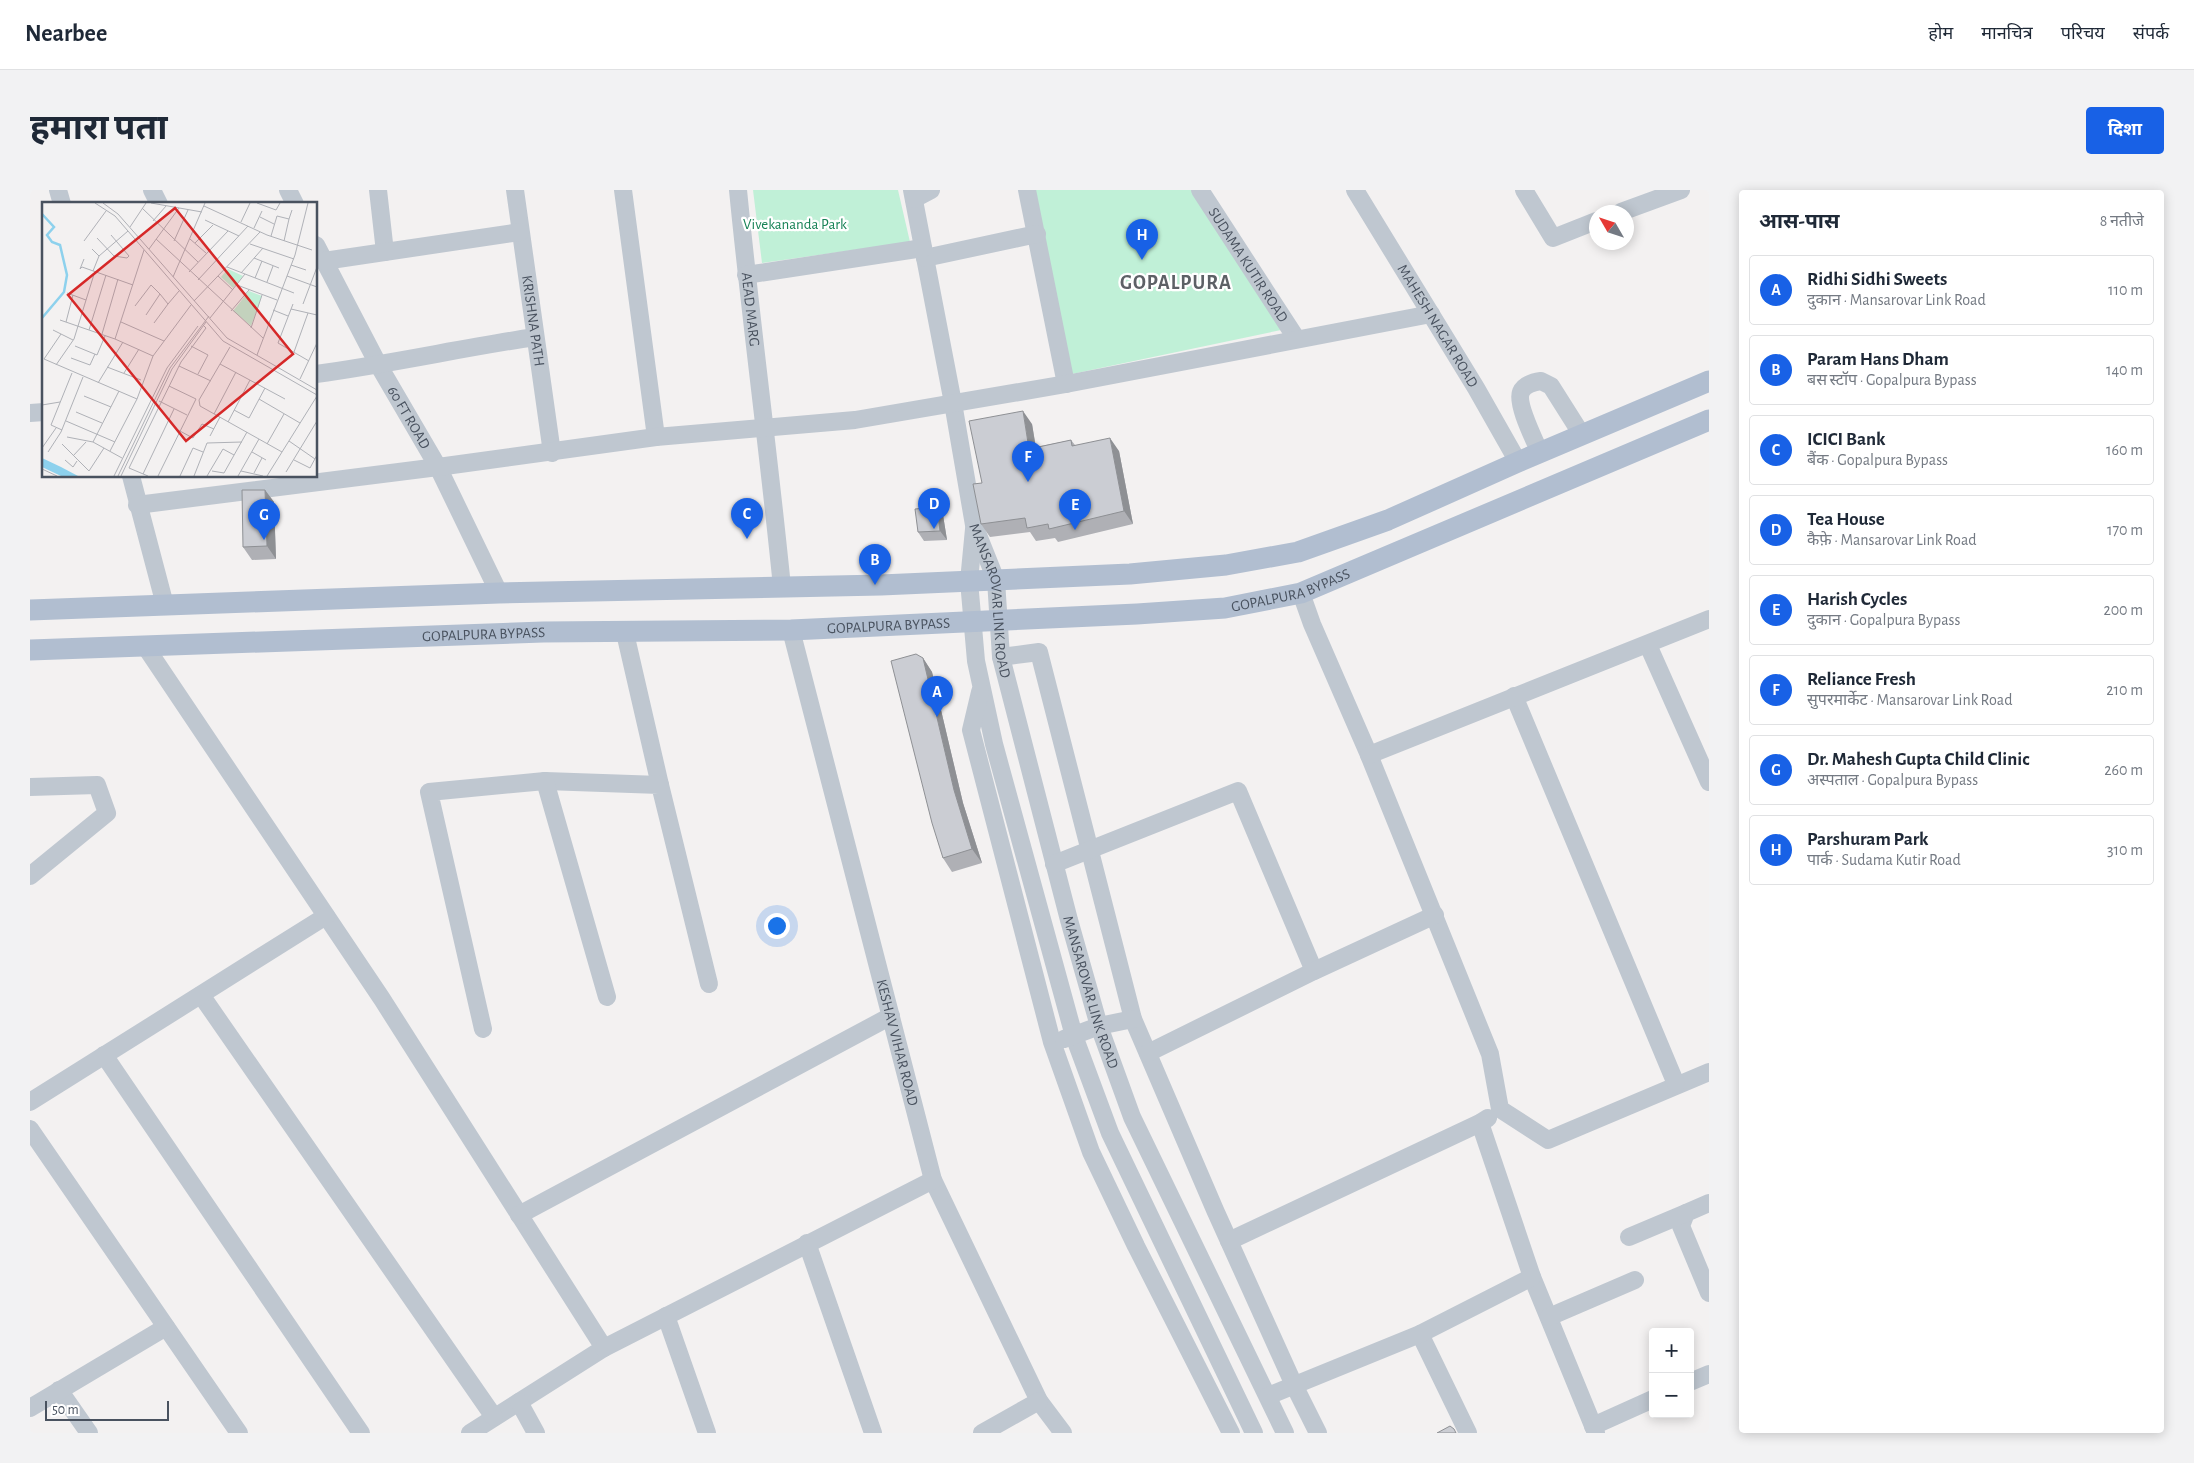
<!DOCTYPE html>
<html lang="hi">
<meta charset="utf-8">
<style>
body{margin:0;font-family:"Alegreya Sans","Noto Sans Devanagari",sans-serif;background:#f2f2f3;color:#1f2937}
.controls{position:absolute;right:15px;bottom:15px;display:grid;overflow:hidden;border-radius:5px;box-shadow:0 2px 12px #0003}
.controls button{width:45px;height:45px;display:grid;place-items:center;padding:0;border:0;border-bottom:1px solid #e0e1e3;background:#fff;color:#1f2937;font:25px sans-serif}
.compass{position:absolute;left:1559px;top:15px;width:45px;height:45px;border-radius:50%;background:#fff;box-shadow:0 2px 12px #0003;rotate:309deg}
.scale{position:absolute;left:15px;bottom:12px;width:124px;box-sizing:border-box;padding-left:5px;border:2px solid #49525f;border-top:0;font-size:14px;line-height:18px;white-space:nowrap;color:#49525f;-webkit-text-stroke:4px #fff;paint-order:stroke}
.you{position:absolute;left:746px;top:735px;width:18px;height:18px;margin:-12px;border:4px solid #fff;border-radius:50%;background:#1a73e8;box-shadow:0 0 0 8px #1a73e833}
.badge{display:grid;place-items:center;width:32px;height:32px;border-radius:50%;background:#1861e6;color:#fff;font-size:16px;font-weight:700}
.pin{position:absolute;translate:-50% -41px;filter:drop-shadow(0 1px 2px #0008)}
.pin::after{content:'';position:absolute;top:26px;width:18px;height:15px;background:inherit;clip-path:polygon(0 0,100% 0,50% 100%)}
.list{margin:0;padding:0;list-style:none}
h2{display:flex;justify-content:space-between;align-items:center;height:65px;margin:0;padding:0 20px;font-size:21px}
h2 small{font-size:16px;font-weight:400;color:#747a83}
.list li{display:grid;grid-template-columns:32px 1fr auto;gap:15px;align-items:center;box-sizing:border-box;height:70px;margin:0 10px 10px;padding:0 10px;border:1px solid #e0e1e3;border-radius:5px}
.list b{display:block;font-size:19px;white-space:nowrap}
.list p{margin:0;font-size:16px;white-space:nowrap;color:#747a83}
.list em{font-size:16px;font-style:normal;color:#747a83}
.map{position:relative;flex:none;width:1679px;height:1243px;overflow:hidden;border-radius:5px}
header{display:flex;align-items:center;gap:30px;box-sizing:border-box;height:70px;padding:0 25px;background:#fff;border-bottom:1px solid #e0e1e3}
header strong{font-size:24px}
nav{display:flex;gap:28px;margin-inline-start:auto;font-size:18px}
.intro{display:flex;align-items:center;justify-content:space-between;box-sizing:border-box;height:120px;padding:0 30px}
h1{margin:0;font-size:35px}
.button{padding:12px 22px;border-radius:5px;background:#1861e6;color:#fff;font-size:18px;font-weight:700}
main{display:flex;gap:30px;padding:0 30px}
aside{flex:1;background:#fff;border-radius:5px;box-shadow:0 2px 12px #0003}
.map>svg:first-child{display:block}
.green{fill:#c0f0d7}
.lines{fill:none;stroke-linecap:round;stroke-linejoin:round}
.minor{stroke:#bfc7d0;stroke-width:18}
.major{stroke:#b1bed0;stroke-width:21}
.wall{fill:#afb0b5}
.shaded-wall{fill:#8e9094}
.building{fill:#cbcdd3;stroke:#8e9094}
.labels{text-anchor:middle;stroke-width:4.5;stroke-linejoin:round;paint-order:stroke}
.park-label{font-size:15px;fill:#178256;stroke:#fff}
.street-label{font-size:15px;fill:#49525f;stroke:#fff}
.district-label{font-size:20px;font-weight:bold;letter-spacing:1px;fill:#5d6166;stroke:#fff}
.inset-river{fill:none;stroke:#8dd1ed;stroke-width:2.5}
.inset-road{fill:none;stroke:#afb1b7;stroke-width:1}
.view{fill:#d62828;fill-opacity:0.15;stroke:#d62828;stroke-width:2.5}
.inset-edge{fill:none;stroke:#49525f;stroke-width:2.5}
</style>
<header>
<strong>Nearbee</strong>
<nav><a>होम</a><a>मानचित्र</a><a>परिचय</a><a>संपर्क</a></nav>
</header>
<div class="intro"><h1>हमारा पता</h1><a class="button">दिशा</a></div>
<main>
<div class="map">
<svg width="1679" height="1243" viewBox="0 0 1679 1243">
<rect width="100%" height="100%" fill="#f3f1f1"/>
<path class="green" d="M723 0H868L880 52 732 73Z
M1003 0H1163L1251 140 1042 184Z"/>
<g class="lines">
<g class="minor">
<path d="M28 0 32 14"/>
<path d="M122 0 129 14"/>
<path d="M258 0 265 14"/>
<path d="M348 0 355 62"/>
<path id="s1" d="M485 0 522 263"/>
<path d="M593 0 626 247"/>
<path id="s2" d="M708 0C721 133 739 265 752 397"/>
<path id="s3" d="M882 0 923 213 944 335 966 390 971 467 1039 730 1069 836 1102 927 1255 1243"/>
<path d="M997 0 1036 194"/>
<path id="s4" d="M1170 0 1266 148"/>
<path id="s5" d="M1325 0 1446 198 1488 272"/>
<path d="M1494 0 1523 48 1566 31"/>
<path d="M884 9 901 0"/>
<path d="M1591 22 1651 0"/>
<path id="s6" d="M286 55 349 176 408 277 469 403"/>
<path d="M895 68 1007 44"/>
<path d="M294 71 490 42"/>
<path d="M716 85 893 58"/>
<path d="M286 184C360 174 432 158 505 147"/>
<path d="M0 223 14 222"/>
<path d="M1510 263C1505 251 1486 214 1491 202 1494 195 1504 192 1511 191L1521 196 1552 245"/>
<path d="M101 286 135 415"/>
<path d="M107 315 408 277 626 247 825 230 1036 194 1401 124"/>
<path d="M944 339 939 391 946 471 964 554 1044 846 1080 943 1224 1243"/>
<path d="M1271 403 1282 434 1339 565 1460 864 1470 919 1518 950 1679 882"/>
<path id="s7" d="M761 440 903 990 1009 1211 1033 1243"/>
<path d="M595 443 630 595"/>
<path d="M1618 455 1679 592"/>
<path d="M115 456 352 809 574 1158 440 1243"/>
<path d="M971 467 1009 462 1103 829 1185 1020 1264 1195 1288 1243"/>
<path d="M950 502 941 540 1022 852 1061 962 1106 1056 1201 1243"/>
<path d="M1484 506 1646 894"/>
<path d="M1339 565 1679 429"/>
<path d="M515 591 630 595 679 794"/>
<path d="M0 597 67 595 77 623 0 686"/>
<path d="M1024 674 1208 601 1284 781"/>
<path d="M171 805 464 1227"/>
<path d="M453 839 399 602 515 591 577 807"/>
<path d="M1034 849 1069 836 1103 829"/>
<path d="M1118 863 1284 781 1405 725"/>
<path d="M74 865 331 1243"/>
<path d="M0 912 296 726"/>
<path d="M1450 933 1502 1087 1566 1243"/>
<path d="M0 939 209 1243"/>
<path d="M1679 1013 1656 1023 1651 1036 1679 1103"/>
<path d="M489 1025 861 826"/>
<path d="M1599 1047 1656 1023"/>
<path d="M1199 1051 1450 933 1458 928"/>
<path d="M777 1053 843 1243"/>
<path d="M636 1126 677 1243"/>
<path d="M1519 1127 1605 1090"/>
<path d="M1390 1144 1438 1243"/>
<path d="M574 1158 903 990"/>
<path d="M1660 1192 1679 1184"/>
<path d="M29 1200 59 1243"/>
<path d="M1238 1206 1390 1144 1502 1087"/>
<path d="M489 1212 506 1243"/>
<path d="M0 1218 136 1137"/>
<path d="M1563 1236 1623 1209"/>
<path d="M952 1243 1009 1211"/>
</g>
<g class="major">
<path d="M0 420 469 403 851 395 1100 384 1196 375 1268 362 1358 330 1488 272 1679 191"/>
<path id="s8" d="M0 460 513 442 761 440 1107 424 1195 418 1271 403 1679 230"/>
</g>
</g>
<path class="wall" d="M1002 234 1006 257 1041 250 1045 255 1089 261 1103 334 1028 352 1025 348 1006 351 1000 342 960 347 951 334Z
M235 300 244 312 246 369 222 370 213 357Z
M907 317 913 325 917 350 894 351 888 342Z
M893 468 902 482 933 613 952 673 922 682 913 668Z"/>
<path class="shaded-wall" d="M993 221 1002 234 1008 272 999 259Z
M1080 248 1089 261 1103 334 1094 321Z
M235 300 244 312 246 369 237 356Z
M907 317 913 325 917 350 910 341Z
M893 468 902 482 933 613 952 673 942 659 924 600Z"/>
<path class="building" d="M993 221 999 259 1041 250 1042 256 1080 248 1094 321 1019 339 1018 334 997 338 995 328 951 334 943 294 952 293 939 231Z
M212 300H235L237 356 213 357Z
M907 317 910 341 888 342 885 319Z
M886 464 893 468 924 600 942 659 913 668 902 633 861 471Z
M1420 1236 1424 1239 1426 1243H1407Z"/>
<g class="labels">
<g class="park-label">
<text x="765" y="39">Vivekananda Park</text>
</g>
<g class="street-label">
<text dy="5" stroke="none"><textPath href="#s4" startOffset="89">SUDAMA KUTIR ROAD</textPath></text>
<text dy="5" stroke="none"><textPath href="#s2" startOffset="120">AEAD MARG</textPath></text>
<text dy="5" stroke="none"><textPath href="#s1" startOffset="132">KRISHNA PATH</textPath></text>
<text dy="5" stroke="none"><textPath href="#s5" startOffset="159">MAHESH NAGAR ROAD</textPath></text>
<text dy="5" stroke="none"><textPath href="#s6" startOffset="196">60 FT ROAD</textPath></text>
<text dy="5" stroke="none"><textPath href="#s8" startOffset="1264">GOPALPURA BYPASS</textPath></text>
<text dy="5" stroke="none"><textPath href="#s3" startOffset="419">MANSAROVAR LINK ROAD</textPath></text>
<text dy="5" stroke="none"><textPath href="#s8" startOffset="859">GOPALPURA BYPASS</textPath></text>
<text dy="5" stroke="none"><textPath href="#s8" startOffset="454">GOPALPURA BYPASS</textPath></text>
<text dy="5" stroke="none"><textPath href="#s3" startOffset="824">MANSAROVAR LINK ROAD</textPath></text>
<text dy="5" stroke="none"><textPath href="#s7" startOffset="426">KESHAV VIHAR ROAD</textPath></text>
</g>
<g class="district-label">
<text x="1146" y="99">GOPALPURA</text>
</g>
</g>
<g transform="translate(12 12)">
<rect width="275" height="275" fill="#f3f1f1"/>
<path d="M186 67 201 74 191 86 179 75ZM207 89 220 94 209 124 191 109Z" fill="#c0f0d7"/>
<path d="M0 256 19 265 36 274H19L0 265Z" fill="#8dd1ed"/>
<path class="inset-river" d="M0 12 12 25 5 33 10 40 18 43 25 73 22 90 0 116"/>
<path class="inset-road" d="M53 1 73 14 181 139 275 193M61 1 76 12 185 136 275 188M109 1 160 10M215 1 234 8 238 1M162 4 225 33 270 48M100 6 156 60M218 15 232 22M163 18 197 34M111 19 124 4M199 20 208 1M88 25 104 1M212 26 220 9M229 34 235 14 247 17 250 8M55 36 72 54 85 56 87 54 69 33M114 37 221 136M148 37 164 51M42 39 64 9M132 39 146 8M242 39 247 17M153 41 171 23M208 42 252 57M50 47 57 54 86 29M107 47 137 6M212 56 237 66M42 57 38 67 40 65 91 83M249 63 264 68M185 65 252 91M51 69 57 54M147 70 186 29M199 71 221 46M176 74 191 88M245 74 275 85M131 75 163 1M213 76 220 59M156 78 206 24M225 80 231 64M195 83 235 98M25 91 44 98M152 99 218 30M126 102 137 89M251 102 236 141 267 159M261 102 275 65M93 104 109 83 118 92 104 113M249 107 275 113M231 108 246 114M189 109 207 88M168 116 203 72M18 118 73 137 102 48M24 120 31 93M79 120 122 139M112 121 126 102 118 92M209 126 220 93M11 128 31 138M47 128 64 73M19 132 2 157 95 197M60 132 76 77M73 137 111 154M33 144 55 153 63 134M149 144 166 153 156 172M252 150 266 111M215 153 253 53 266 1M29 156 48 163 53 152M178 162 243 197M14 163 32 137 53 69M137 164 169 179M65 165 99 178M82 171 97 147M258 177 275 141M56 181 81 140M127 184 154 197M77 189 51 240 80 256M42 194 69 205M217 197 258 221M157 198 158 204 240 250M157 198 188 145M117 199 145 213M0 203 18 200M192 208 207 216 223 186M34 210 60 221M172 212 194 170M24 219 73 240M186 220 208 178M20 228 9 223 30 171M136 228 151 236 160 222 172 227M168 234 178 215M25 235 51 240M247 239 273 257M20 242 47 269 62 246M225 242 242 212M0 246 14 226M68 249 95 197 111 154 149 103M6 250 19 230 41 175M210 250 224 258M31 254 44 240M23 258 31 265 35 259M252 258 268 266 275 253M0 267 15 274M170 269 182 271 205 230M199 269 221 274M244 270 275 219M212 271 220 256M101 272 132 207M72 274 125 166 156 124M76 274 128 166 167 114M79 274 130 167 164 120M106 274 87 266 139 160 164 126 161 123M116 274 154 197M138 274 151 246 161 250M152 274 165 241 200 240M165 274 181 247 192 253M196 274 217 237M225 274 275 194"/>
<path class="view" d="M133 6 251 152 144 239 26 93Z"/>
<rect width="275" height="275" class="inset-edge"/>
</g>
</svg>
<div class="controls">
<button>+</button>
<button>−</button>
</div>
<svg class="compass" viewBox="-18 -18 36 36"><path d="M0-13l5 13h-10z" fill="#e53935"/><path d="M0 13l5-13h-10z" fill="#747a83"/></svg>
<div class="scale">50 m</div>
<div class="you"></div>
<div class="pin badge" style="left:907px;top:527px">A</div>
<div class="pin badge" style="left:845px;top:395px">B</div>
<div class="pin badge" style="left:717px;top:349px">C</div>
<div class="pin badge" style="left:904px;top:339px">D</div>
<div class="pin badge" style="left:1045px;top:340px">E</div>
<div class="pin badge" style="left:998px;top:292px">F</div>
<div class="pin badge" style="left:234px;top:350px">G</div>
<div class="pin badge" style="left:1112px;top:70px">H</div>
</div>
<aside>
<h2>आस-पास<small>8 नतीजे</small></h2>
<ul class="list">
<li><span class="badge">A</span><div><b>Ridhi Sidhi Sweets</b><p>दुकान · Mansarovar Link Road</p></div><em>110 m</em></li>
<li><span class="badge">B</span><div><b>Param Hans Dham</b><p>बस स्टॉप · Gopalpura Bypass</p></div><em>140 m</em></li>
<li><span class="badge">C</span><div><b>ICICI Bank</b><p>बैंक · Gopalpura Bypass</p></div><em>160 m</em></li>
<li><span class="badge">D</span><div><b>Tea House</b><p>कैफ़े · Mansarovar Link Road</p></div><em>170 m</em></li>
<li><span class="badge">E</span><div><b>Harish Cycles</b><p>दुकान · Gopalpura Bypass</p></div><em>200 m</em></li>
<li><span class="badge">F</span><div><b>Reliance Fresh</b><p>सुपरमार्केट · Mansarovar Link Road</p></div><em>210 m</em></li>
<li><span class="badge">G</span><div><b>Dr. Mahesh Gupta Child Clinic</b><p>अस्पताल · Gopalpura Bypass</p></div><em>260 m</em></li>
<li><span class="badge">H</span><div><b>Parshuram Park</b><p>पार्क · Sudama Kutir Road</p></div><em>310 m</em></li>
</ul>
</aside>
</main>
